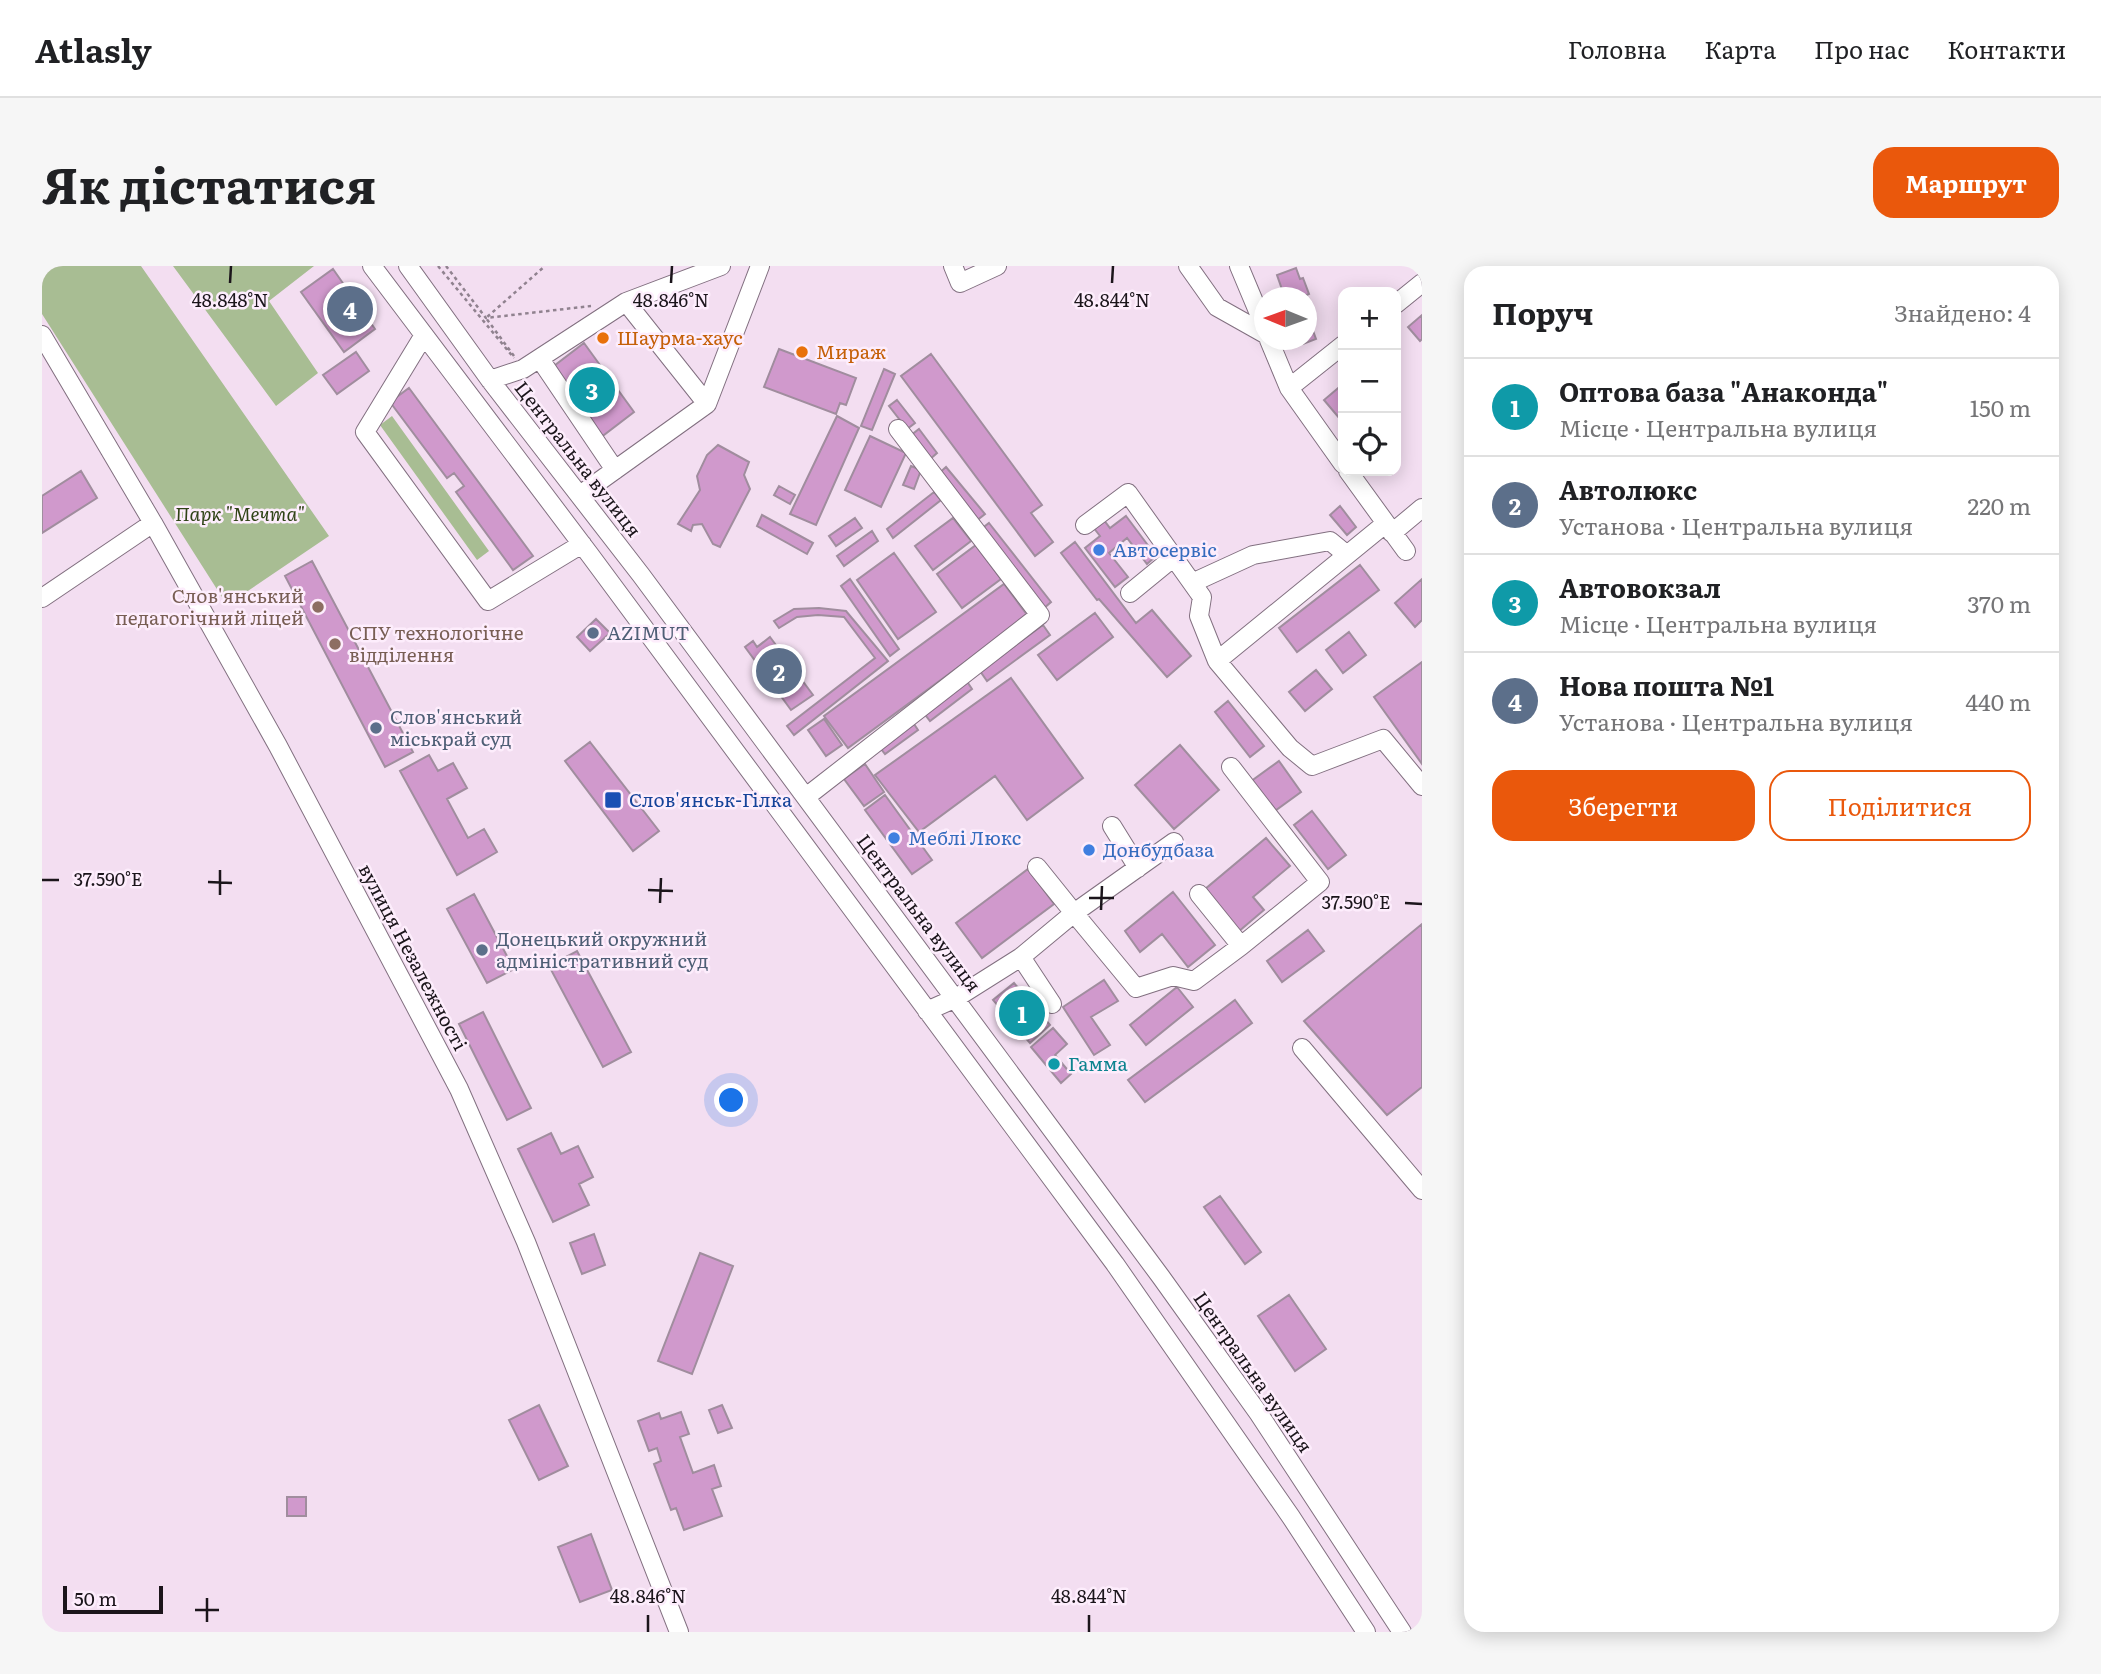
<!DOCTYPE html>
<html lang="uk">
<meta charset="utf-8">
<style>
body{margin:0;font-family:Literata,serif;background:#f6f6f6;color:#202124}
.controls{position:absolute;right:21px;top:21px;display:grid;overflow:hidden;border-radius:14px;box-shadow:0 4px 18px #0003}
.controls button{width:63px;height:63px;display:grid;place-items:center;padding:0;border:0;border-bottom:2px solid #e0e0e0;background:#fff;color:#202124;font:35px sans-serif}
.compass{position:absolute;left:1212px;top:21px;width:63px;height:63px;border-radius:50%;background:#fff;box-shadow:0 4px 18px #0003;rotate:271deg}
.scale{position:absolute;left:21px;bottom:18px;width:100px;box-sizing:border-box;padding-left:7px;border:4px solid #1b151b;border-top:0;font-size:19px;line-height:24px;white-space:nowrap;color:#1b151b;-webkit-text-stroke:5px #fdedfc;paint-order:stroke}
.you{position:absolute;left:690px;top:835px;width:24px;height:24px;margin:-18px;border:5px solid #fff;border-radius:50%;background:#1a73e8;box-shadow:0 0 0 10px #1a73e833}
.badge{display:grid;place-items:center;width:46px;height:46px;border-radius:50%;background:#ea580c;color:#fff;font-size:23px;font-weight:700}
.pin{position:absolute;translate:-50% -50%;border:4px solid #fff;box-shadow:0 2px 7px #0006}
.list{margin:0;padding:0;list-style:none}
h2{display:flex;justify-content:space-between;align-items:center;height:91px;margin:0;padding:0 28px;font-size:30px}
h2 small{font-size:23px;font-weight:400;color:#757577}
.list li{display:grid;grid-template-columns:46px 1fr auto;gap:21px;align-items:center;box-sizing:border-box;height:98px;padding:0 28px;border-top:2px solid #e0e0e0}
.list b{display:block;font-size:26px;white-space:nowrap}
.list p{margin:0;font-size:23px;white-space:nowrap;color:#757577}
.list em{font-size:23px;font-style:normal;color:#757577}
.actions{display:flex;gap:14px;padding:21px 28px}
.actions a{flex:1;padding:16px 0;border:2px solid #ea580c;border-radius:21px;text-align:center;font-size:24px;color:#ea580c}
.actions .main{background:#ea580c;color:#fff}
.icon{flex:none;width:38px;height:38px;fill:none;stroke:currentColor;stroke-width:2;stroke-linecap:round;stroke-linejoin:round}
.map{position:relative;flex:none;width:1380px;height:1366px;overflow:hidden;border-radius:21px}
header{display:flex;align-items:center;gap:42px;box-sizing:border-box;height:98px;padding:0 35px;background:#fff;border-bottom:2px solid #e0e0e0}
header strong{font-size:33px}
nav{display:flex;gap:38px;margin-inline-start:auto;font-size:24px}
.intro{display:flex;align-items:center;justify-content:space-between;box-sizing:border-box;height:168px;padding:0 42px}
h1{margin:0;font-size:49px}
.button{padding:18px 32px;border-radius:21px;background:#ea580c;color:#fff;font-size:24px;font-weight:700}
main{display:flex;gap:42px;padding:0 42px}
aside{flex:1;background:#fff;border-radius:21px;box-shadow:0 4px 18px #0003}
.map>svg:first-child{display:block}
.green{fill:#a8bd93}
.building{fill:#d099cc;stroke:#a08d9e;stroke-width:2}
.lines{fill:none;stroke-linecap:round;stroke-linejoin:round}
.minor-casing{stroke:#827080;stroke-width:20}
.path{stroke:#90828f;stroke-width:2.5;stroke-dasharray:3.5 3.5;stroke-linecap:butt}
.minor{stroke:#fff;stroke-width:18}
.ticks{fill:none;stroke:#1b151b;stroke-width:2.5}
.food-dot{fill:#e8710a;stroke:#fdedfc;stroke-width:2.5}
.shop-dot{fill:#3f7fe0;stroke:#fdedfc;stroke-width:2.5}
.education-dot{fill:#8d6e63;stroke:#fdedfc;stroke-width:2.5}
.service-dot{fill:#5c6f8a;stroke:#fdedfc;stroke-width:2.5}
.transit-dot{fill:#1a4fb4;stroke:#fdedfc;stroke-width:2.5}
.culture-dot{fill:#0f9aa8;stroke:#fdedfc;stroke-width:2.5}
.labels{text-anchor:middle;stroke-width:5;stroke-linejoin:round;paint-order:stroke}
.food-label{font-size:19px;fill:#c56008;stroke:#fdedfc;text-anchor:start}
.street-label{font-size:19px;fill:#1b151b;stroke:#fdedfc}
.park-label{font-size:19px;font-style:italic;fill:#2f4316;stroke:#fdedfc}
.shop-label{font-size:19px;fill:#366cbe;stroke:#fdedfc;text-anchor:start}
.education-label{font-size:19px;fill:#785e54;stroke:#fdedfc;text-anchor:end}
.service-label{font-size:19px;fill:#4e5e75;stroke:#fdedfc;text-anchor:start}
.transit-label{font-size:19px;fill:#164399;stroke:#fdedfc;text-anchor:start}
.culture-label{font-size:19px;fill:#0d838f;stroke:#fdedfc;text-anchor:start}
.ticks-label{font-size:18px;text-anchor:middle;fill:#1b151b;stroke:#fdedfc;stroke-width:5;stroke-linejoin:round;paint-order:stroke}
</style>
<header>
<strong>Atlasly</strong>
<nav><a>Головна</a><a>Карта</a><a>Про нас</a><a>Контакти</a></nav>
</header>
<div class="intro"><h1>Як дістатися</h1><a class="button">Маршрут</a></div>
<main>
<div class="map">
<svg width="1380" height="1366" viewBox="0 0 1380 1366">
<rect width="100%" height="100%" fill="#f3def1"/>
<path class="green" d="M0 0H99L287 270 185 339 0 48Z
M131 0H272L227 35 276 107 234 140Z
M350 150 447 285 435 294 338 159Z"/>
<path class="building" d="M1254 2 1258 13 1261 12 1267 28 1258 32H1243L1235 9Z
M291 3 333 63 302 86 259 26Z
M1380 49V73L1378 75 1366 61Z
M1267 54 1274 73 1261 78 1260 74H1265V55Z
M542 77 592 146 558 172 508 103Z
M737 83 814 112 804 139 798 137 794 148 722 121Z
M314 86 327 105 295 128 281 109Z
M889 88 1000 239 989 247 1011 276 993 290 859 110Z
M842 103 853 108 830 164 819 160Z
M1301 118V150L1298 153 1282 134Z
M367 122 491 290 471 304 414 226 422 220 412 207 405 212 348 136Z
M855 134 873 157 865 163 847 140Z
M795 150 817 162 774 259 748 248Z
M877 163 895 187 887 194 868 170Z
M828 170 864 187 839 241 803 224Z
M676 179 707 196 702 209 708 223 678 281 671 278 660 258 651 259 649 265 636 258 658 224 655 210 665 189Z
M869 200 879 204 872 223 861 219Z
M904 201 943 248 934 255 895 209Z
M39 205 55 232 0 267V230Z
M737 220 753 229 748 238 732 229Z
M892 226 899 234 851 272 845 263Z
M1298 240 1314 261 1305 269 1288 249Z
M720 249 771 277 765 288 715 260Z
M1084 250 1114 290 1105 298 1085 272 1067 287 1086 311 1073 321 1043 282 1058 270 1051 261 1061 253 1068 262Z
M813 252 820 262 794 280 787 270Z
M911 252 929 275 891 304 873 280Z
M947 257 1009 336 1001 343 938 264Z
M830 265 836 275 802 300 795 290Z
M1033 276 1094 357 1110 344 1149 390 1125 411 1057 333 1055 334 1019 287Z
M934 279 959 313 920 342 895 308Z
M852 287 894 346 856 373 815 314Z
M270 295 371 486 343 501 243 310Z
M1318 299 1337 324 1255 386 1237 362Z
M808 313 857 383 848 390 799 320Z
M1380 313V354L1373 361 1353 337Z
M962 318 986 350 806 482 782 450Z
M777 342 804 345 846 395 752 469 745 460 833 392 802 351 776 349 755 351 737 362 732 355 752 343Z
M1053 347 1071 371 1015 414 996 389Z
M554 353 568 367 548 385 535 371Z
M1001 359 1008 369 945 415 938 405Z
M1307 366 1324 389 1301 407 1284 384Z
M728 371 771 429 749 444 703 381 711 375 715 381Z
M1380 396V498L1332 431Z
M1274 404 1290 423 1263 445 1247 426Z
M969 412 1041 512 985 554 953 510 877 566 833 509Z
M924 414 930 423 888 455 881 446Z
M1186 435 1222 480 1208 491 1173 446Z
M782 453 800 479 784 490 766 464Z
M870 455 876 464 843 488 836 479Z
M548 476 617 565 591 585 523 495Z
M1138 479 1177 524 1132 563 1093 519Z
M387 489 396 505 411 497 425 522 405 533 426 572 442 563 455 586 415 609 358 505Z
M1237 495 1259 526 1230 547 1208 516Z
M823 498 842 526 822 540 802 513Z
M843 529 890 594 870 608 823 544Z
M1270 545 1304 589 1286 603 1252 559Z
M1224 572 1248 600 1211 631 1222 644 1196 666 1162 624Z
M986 603 1012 638 940 692 914 657Z
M1131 626 1173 679 1146 701 1120 668 1098 686 1083 665Z
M432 628 472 703 445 717 405 643Z
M1380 658V821L1345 849 1262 755Z
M1266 664 1282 685 1240 716 1225 695Z
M535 685 589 786 561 801 507 700Z
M1062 714 1076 735 1049 751 1068 779 1052 789 1021 741Z
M972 717 1008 759 988 777 951 734Z
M1135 721 1151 741 1104 779 1088 759Z
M1193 734 1210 757 1103 836 1086 814Z
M441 746 489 842 465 854 417 758Z
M1011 762 1025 778 1013 789 1029 808 1019 817 989 781Z
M509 867 519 888 536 880 551 911 537 918 547 939 511 956 476 883Z
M1178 930 1219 986 1203 998 1162 941Z
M552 968 563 999 540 1008 528 977Z
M658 987 691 1000 650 1108 616 1095Z
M1247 1029 1284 1083 1253 1105 1216 1050Z
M497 1139 526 1200 497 1214 467 1154Z
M680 1139 690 1162 676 1167 667 1144Z
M639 1146 647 1168 638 1171 651 1207 672 1199 679 1220 670 1223 680 1250 642 1264 634 1242 629 1244 612 1198 619 1195 615 1182 607 1185 596 1155 617 1147 619 1153Z
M245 1231H264V1250H245Z
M549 1268 570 1324 538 1336 516 1281Z"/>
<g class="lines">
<g class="minor-casing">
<path id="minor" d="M330 0 548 289 1073 998 1249 1251 1324 1366
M366 0 448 114 599 309 1119 1011 1217 1148 1360 1366
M911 0 918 17 955 0
M1146 0 1175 41 1223 68
M1197 0 1223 62
M584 36 679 0
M1354 38 1380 17
M0 69 111 257 236 480 417 823 484 976 637 1366
M382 69 323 166 446 335 540 278
M1227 74 1247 122 1301 198
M498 93 573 204
M448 114 481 103 584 36 665 138 538 229
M1247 122 1301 79
M665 138 718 0
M1306 205 1364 285
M1043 259 1086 227 1160 331 1157 350 1175 395 1343 258
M1350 267 1380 242
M1150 317 1211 289 1288 275 1305 289
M1088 327 1132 291
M0 332 111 257
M1175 395 1248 482 1270 500 1341 473 1380 520
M1189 501 1278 616 1199 680
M764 531 998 349 856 163
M1070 560 1096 602
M995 601 1032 647 1132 576
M1010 738 979 691 1032 647 1094 722 1131 710 1152 715 1199 680 1157 628
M885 745 914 732 979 691
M1260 782 1380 924"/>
</g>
<path class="path" d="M396 0 472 92
M404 0 444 52 549 40
M472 90 444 52 503 0"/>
<use href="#minor" class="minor"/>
</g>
<path class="ticks" d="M188 17 189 0M629 17 630 0M1070 17 1071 0M0 614H17M166 616 190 617M606 624 631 625M178 629V604M1047 632H1072M618 637 619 612M1363 637 1380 638M1059 644 1060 620M153 1344H177M165 1356V1332M606 1366V1349M1047 1366V1349"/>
<g class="food-dot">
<circle cx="561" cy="72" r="7"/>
<circle cx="760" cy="86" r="7"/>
</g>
<g class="shop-dot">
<circle cx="1057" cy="284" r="7"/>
<circle cx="852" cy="572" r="7"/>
<circle cx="1047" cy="584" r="7"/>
</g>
<g class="education-dot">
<circle cx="276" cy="341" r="7"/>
<circle cx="293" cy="378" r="7"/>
</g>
<g class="service-dot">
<circle cx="551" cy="367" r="7"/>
<circle cx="334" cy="462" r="7"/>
<circle cx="440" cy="684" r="7"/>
</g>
<rect class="transit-dot" x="562" y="525" width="18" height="18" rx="3.5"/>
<circle class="culture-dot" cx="1012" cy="798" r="7"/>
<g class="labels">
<g class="food-label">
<text x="575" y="79">Шаурма-хаус</text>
<text x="774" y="93">Мираж</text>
</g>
<g class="street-label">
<text transform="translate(536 193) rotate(52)" y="7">Центральна вулиця</text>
<text transform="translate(877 647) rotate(53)" y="7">Центральна вулиця</text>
<text transform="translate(371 691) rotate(62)" y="7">вулиця Незалежності</text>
<text transform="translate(1211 1106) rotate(55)" y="7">Центральна вулиця</text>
</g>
<g class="park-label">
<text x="198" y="255">Парк "Мечта"</text>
</g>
<g class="shop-label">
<text x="1071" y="291">Автосервіс</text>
<text x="866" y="579">Меблі Люкс</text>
<text x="1061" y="591">Донбудбаза</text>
</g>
<g class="education-label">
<text x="262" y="337">Слов'янський<tspan x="262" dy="22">педагогічний ліцей</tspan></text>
<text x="307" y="374" text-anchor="start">СПУ технологічне<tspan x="307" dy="22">відділення</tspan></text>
</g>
<g class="service-label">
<text x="565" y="374">AZIMUT</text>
<text x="348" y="458">Слов'янський<tspan x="348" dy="22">міськрай суд</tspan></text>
<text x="454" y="680">Донецький окружний<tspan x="454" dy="22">адміністративний суд</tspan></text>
</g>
<g class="transit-label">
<text x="587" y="541">Слов'янськ-Гілка</text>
</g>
<g class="culture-label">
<text x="1026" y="805">Гамма</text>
</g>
</g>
<g class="ticks-label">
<text x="188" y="41">48.848°N</text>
<text x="629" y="41">48.846°N</text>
<text x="1070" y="41">48.844°N</text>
<text x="66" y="620">37.590°E</text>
<text x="1314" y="643">37.590°E</text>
<text x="606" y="1337">48.846°N</text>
<text x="1047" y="1337">48.844°N</text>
</g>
</svg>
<div class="controls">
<button>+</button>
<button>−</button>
<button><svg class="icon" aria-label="locate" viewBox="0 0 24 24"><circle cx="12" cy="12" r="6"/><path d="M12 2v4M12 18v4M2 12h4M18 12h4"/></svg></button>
</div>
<svg class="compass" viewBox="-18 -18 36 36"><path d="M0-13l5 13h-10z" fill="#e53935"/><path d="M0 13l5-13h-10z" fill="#757577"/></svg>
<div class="scale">50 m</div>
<div class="you"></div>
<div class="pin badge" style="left:980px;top:747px;background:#0f9aa8">1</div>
<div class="pin badge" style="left:737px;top:405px;background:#5c6f8a">2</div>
<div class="pin badge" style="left:550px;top:124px;background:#0f9aa8">3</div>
<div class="pin badge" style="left:308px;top:43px;background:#5c6f8a">4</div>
</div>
<aside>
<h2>Поруч<small>Знайдено: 4</small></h2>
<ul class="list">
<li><span class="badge" style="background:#0f9aa8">1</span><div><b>Оптова база &quot;Анаконда&quot;</b><p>Місце · Центральна вулиця</p></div><em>150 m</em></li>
<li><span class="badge" style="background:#5c6f8a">2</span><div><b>Автолюкс</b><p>Установа · Центральна вулиця</p></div><em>220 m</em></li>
<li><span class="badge" style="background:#0f9aa8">3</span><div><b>Автовокзал</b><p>Місце · Центральна вулиця</p></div><em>370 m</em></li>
<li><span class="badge" style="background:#5c6f8a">4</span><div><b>Нова пошта №1</b><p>Установа · Центральна вулиця</p></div><em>440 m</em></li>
</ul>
<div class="actions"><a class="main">Зберегти</a><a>Поділитися</a></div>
</aside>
</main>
